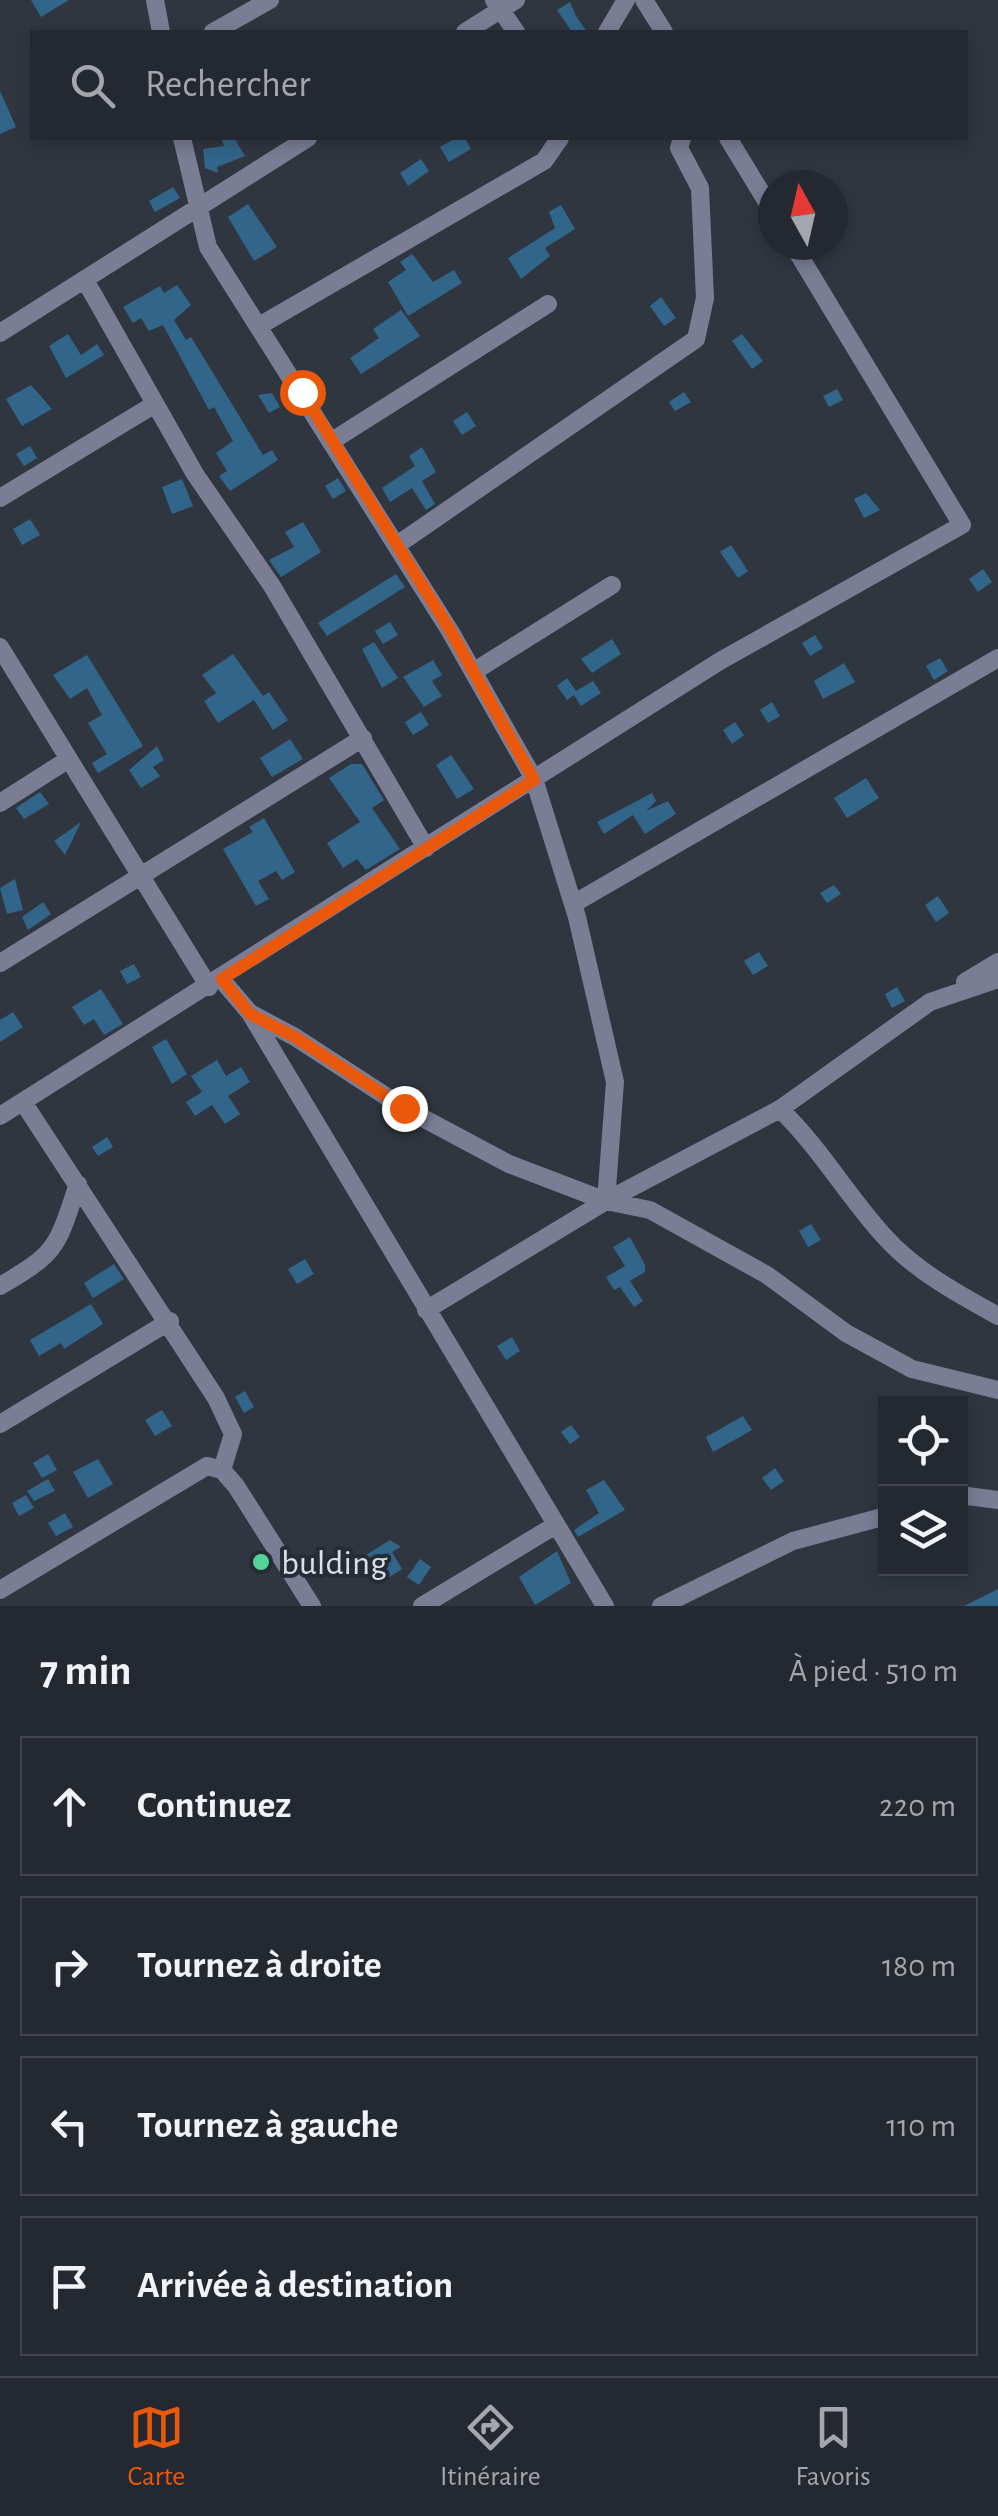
<!DOCTYPE html>
<html lang="fr">
<meta charset="utf-8">
<style>
body{margin:0;font-family:"Alegreya Sans",sans-serif;background:#2c3038;color:#f1f3f6}
.controls{position:absolute;right:30px;bottom:30px;display:grid;overflow:hidden;border-radius:0px;box-shadow:0 5px 15px #0003}
.controls button{width:90px;height:90px;display:grid;place-items:center;padding:0;border:0;border-bottom:2px solid #41444c;background:#242830;color:#f1f3f6;font:50px sans-serif}
.compass{position:absolute;left:758px;top:170px;width:90px;height:90px;border-radius:50%;background:#242830;box-shadow:0 5px 15px #0003;rotate:352deg}
.stop{position:absolute;width:30px;height:30px;margin:-22px;border:8px solid #ea580c;border-radius:50%;background:#fff}
.stop.end{background:#ea580c;border-color:#fff;box-shadow:0 2px 10px #0008}
.list{margin:0;padding:0;list-style:none}
h2{display:flex;justify-content:space-between;align-items:center;height:130px;margin:0;padding:0 40px;font-size:42px}
h2 small{font-size:32px;font-weight:400;color:#a3a6ab}
.list li{display:grid;grid-template-columns:65px 1fr auto;gap:30px;align-items:center;box-sizing:border-box;height:140px;margin:0 20px 20px;padding:0 20px;border:2px solid #41444c;border-radius:0px}
.list b{display:block;font-size:38px;white-space:nowrap}
.list em{font-size:32px;font-style:normal;color:#a3a6ab}
.icon{flex:none;width:55px;height:55px;fill:none;stroke:currentColor;stroke-width:2;stroke-linecap:round;stroke-linejoin:round}
.map{position:relative;flex:none;width:998px;height:1606px;overflow:hidden}
.search{position:absolute;background:#242830;box-shadow:0 5px 15px #0003;left:30px;right:30px;top:30px;height:110px;display:flex;align-items:center;gap:25px;box-sizing:border-box;padding:0 35px;border-radius:0px;color:#a3a6ab;font-size:38px}
.sheet{height:770px;background:#242830}
nav{display:flex;justify-content:space-around;align-items:center;box-sizing:border-box;height:140px;border-top:2px solid #41444c;background:#242830;font-size:28px;color:#a3a6ab}
nav a{display:grid;justify-items:center;gap:5px}
nav .on{color:#ea580c}
.map>svg:first-child{display:block}
.building{fill:#31668a}
.lines{fill:none;stroke-linecap:round;stroke-linejoin:round}
.minor{stroke:#7b7d95;stroke-width:18}
.route{stroke:#ea580c;stroke-width:12}
.poi-dot{fill:#54d396;stroke:#262c36;stroke-width:4}
.labels{text-anchor:middle;stroke-width:8;stroke-linejoin:round;paint-order:stroke}
.poi-label{font-size:35px;fill:#dce0e6;stroke:#262c36;text-anchor:start}
</style>
<div class="map">
<svg width="998" height="1606" viewBox="0 0 998 1606">
<rect width="100%" height="100%" fill="#303640"/>
<path class="building" d="M31 0H69L41 17Z
M570 2 576 16 587 32H572L557 10Z
M0 91 16 127 0 134Z
M221 138H234L245 156 217 167 218 173 205 168 203 149 224 146Z
M456 138H465L471 149 449 162 440 147Z
M421 159 429 171 408 186 400 173Z
M173 187 180 198 155 212 149 201Z
M248 204 277 247 254 261 228 217Z
M561 205 575 229 545 248 550 256 521 279 508 258 555 228 549 212Z
M412 254 433 282 454 270 462 283 408 316 388 282 406 270 400 262Z
M177 285 191 305 174 320 186 340 191 337 263 455 272 450 278 460 230 491 219 476 227 471 216 453 233 441 214 407 209 410 163 325 149 331 141 318 133 323 123 307 160 286 164 293Z
M661 297 676 318 664 326 650 306Z
M401 310 420 336 361 374 350 358 379 338 373 329Z
M68 334 81 355 97 344 104 355 66 378 49 346Z
M742 334 763 361 752 369 732 341Z
M31 385 52 409 22 426 6 399Z
M837 389 843 400 829 407 823 396Z
M684 392 691 402 675 411 669 402Z
M272 393 280 407 269 413 258 395Z
M467 412 476 426 462 435 453 421Z
M30 446 37 458 24 466 16 454Z
M422 447 436 472 422 481 435 504 426 510 412 488 390 502 382 488 415 466 409 456Z
M338 478 346 491 333 499 325 486Z
M182 479 193 506 172 514 162 487Z
M866 493 880 510 864 518 854 499Z
M30 519 40 535 22 545 13 529Z
M303 522 321 552 281 577 269 560 294 547 285 532Z
M731 545 748 571 738 578 720 552Z
M983 569 992 582 978 592 969 579Z
M396 574 405 587 327 636 318 623Z
M390 622 398 635 383 644 375 631Z
M815 635 823 648 810 656 802 643Z
M612 639 621 654 592 673 581 659Z
M374 642 398 678 382 688 362 649Z
M233 654 263 696 269 692 288 720 273 730 254 700 218 723 204 701 216 693 202 675Z
M87 655 143 746 98 773 92 763 107 754 88 723 102 715 87 688 70 699 53 675Z
M940 658 948 671 934 680 926 666Z
M433 660 442 675 432 681 442 696 424 707 403 677Z
M844 663 855 682 823 699 814 681Z
M567 678 576 691 593 681 601 693 581 706 574 695 567 700 557 686Z
M772 702 780 716 768 723 760 710Z
M421 712 429 725 413 735 405 722Z
M735 722 744 735 732 744 723 730Z
M290 739 303 759 272 777 260 758Z
M157 746 164 760 153 767 160 776 141 788 129 770Z
M451 755 474 789 457 799 436 765Z
M351 764H362L384 800 372 808 400 849 366 870 357 859 343 868 327 843 360 822 329 778Z
M866 778 879 798 847 818 834 798Z
M40 792 49 804 24 819 16 808Z
M652 793 656 801 646 811 668 801 676 814 645 834 633 815 604 834 597 822Z
M264 818 295 872 282 880 276 871 258 881 269 899 256 906 223 849 253 832 249 827Z
M81 822 65 855 54 841Z
M15 879 23 910 7 914 0 888Z
M834 885 841 894 827 903 820 893Z
M938 896 949 913 936 922 925 905Z
M43 902 51 914 28 930 22 917Z
M759 952 768 966 753 975 744 961Z
M134 964 141 977 127 984 120 971Z
M897 987 905 1001 892 1008 885 994Z
M101 989 123 1024 104 1035 94 1019 84 1025 72 1007Z
M13 1012 23 1027 0 1042V1020Z
M166 1039 187 1074 172 1084 152 1047Z
M217 1060 226 1076 241 1067 250 1082 228 1096 240 1114 225 1124 212 1105 195 1116 186 1102 202 1092 191 1076Z
M107 1137 113 1147 98 1156 92 1147Z
M811 1224 821 1240 808 1247 799 1231Z
M630 1237 645 1265V1272L630 1281 643 1301 634 1307 620 1287 614 1290 606 1277 625 1266 613 1247Z
M305 1259 314 1274 297 1284 288 1269Z
M114 1264 124 1279 93 1298 84 1283Z
M91 1304 103 1324 64 1349 61 1343 39 1356 30 1340Z
M512 1337 520 1351 506 1360 497 1346Z
M245 1391 254 1407 244 1413 235 1397Z
M162 1410 172 1426 155 1436 145 1420Z
M743 1416 752 1430 713 1452 706 1437Z
M571 1425 580 1437 570 1444 561 1432Z
M48 1454 57 1470 42 1478 33 1463Z
M98 1459 113 1484 88 1498 73 1472Z
M775 1468 784 1481 771 1490 762 1478Z
M48 1479 55 1491 34 1501 27 1491Z
M604 1480 625 1510 578 1537 574 1530 599 1513 586 1490Z
M26 1495 34 1508 19 1516 12 1503Z
M65 1513 73 1527 56 1536 48 1523Z
M390 1540 401 1547 392 1552 402 1569 388 1578 378 1563 365 1570 358 1560Z
M557 1551 571 1583 535 1605 519 1577Z
M420 1559 431 1567 419 1585 407 1577Z
M998 1589V1606H964Z"/>
<g class="lines">
<path class="minor" d="M155 0 161 32
M494 0 516 32
M644 0 664 32
M213 32 270 0
M465 32 516 0
M607 32 626 0
M182 138 208 247 450 631 534 779 577 917 615 1082 606 1201
M728 138 773 212
M85 280 195 474 272 586 426 848
M259 326 544 161 560 138
M0 333 308 138
M332 441 548 304
M0 498 155 404
M397 545 696 339 705 298 700 188 679 148 682 138
M0 647 209 987
M473 672 612 585
M0 803 69 759
M573 904 998 658
M0 963 363 738
M221 979 250 1013 605 1606
M965 982 998 962
M250 1013 295 1037 404 1108 509 1164 606 1201 650 1210 767 1275 846 1333 912 1369 998 1390
M23 1102 216 1398 233 1434 222 1470
M780 1109C820 1148 847 1195 884 1236 914 1270 958 1294 998 1316
M0 1116 720 661 962 525 793 245
M0 1286C59 1252 57 1246 78 1184
M426 1310 606 1201 780 1109 930 1002 998 979
M0 1424 170 1321
M960 1495 998 1500
M0 1590 207 1466 222 1470 236 1486 312 1606
M422 1606 554 1526
M661 1606 793 1541 886 1516"/>
</g>
<g class="lines">
<path class="route" d="M302 392 450 630 534 780 222 979 250 1014 295 1037 404 1108"/>
</g>
<circle class="poi-dot" cx="261" cy="1562" r="10"/>
<g class="labels">
<g class="poi-label">
<text x="281" y="1574">bulding</text>
</g>
</g>
</svg>
<div class="controls">
<button><svg class="icon" aria-label="locate" viewBox="0 0 24 24"><circle cx="12" cy="12" r="6"/><path d="M12 2v4M12 18v4M2 12h4M18 12h4"/></svg></button>
<button><svg class="icon" aria-label="layers" viewBox="0 0 24 24"><path d="M12 4l9 5-9 5-9-5zM3 14l9 5 9-5"/></svg></button>
</div>
<svg class="compass" viewBox="-18 -18 36 36"><path d="M0-13l5 13h-10z" fill="#e53935"/><path d="M0 13l5-13h-10z" fill="#a3a6ab"/></svg>
<div class="stop" style="left:302px;top:392px"></div>
<div class="stop end" style="left:404px;top:1108px"></div>
<div class="search"><svg class="icon" aria-label="search" viewBox="0 0 24 24"><circle cx="10" cy="10" r="6"/><path d="M15 15l6 6"/></svg>Rechercher</div>
</div>
<section class="sheet">
<h2>7 min<small>À pied · 510 m</small></h2>
<ul class="list">
<li><svg class="icon" aria-label="ahead" viewBox="0 0 24 24"><path d="M12 20V5M6 11l6-6 6 6"/></svg><div><b>Continuez</b></div><em>220 m</em></li>
<li><svg class="icon" aria-label="right" viewBox="0 0 24 24"><path d="M7 20v-9h11M14 6l5 5-5 5"/></svg><div><b>Tournez à droite</b></div><em>180 m</em></li>
<li><svg class="icon" aria-label="left" viewBox="0 0 24 24"><path d="M17 20v-9H6M10 6l-5 5 5 5"/></svg><div><b>Tournez à gauche</b></div><em>110 m</em></li>
<li><svg class="icon" aria-label="arrive" viewBox="0 0 24 24"><path d="M6 21V4h12l-3 4 3 4H6"/></svg><div><b>Arrivée à destination</b></div></li>
</ul>
</section>
<nav>
<a class="on"><svg class="icon" aria-label="map" viewBox="0 0 24 24"><path d="M3 6l6-2 6 2 6-2v14l-6 2-6-2-6 2zM9 4v14M15 6v14"/></svg>Carte</a>
<a><svg class="icon" aria-label="directions" viewBox="0 0 24 24"><path d="M12 3l9 9-9 9-9-9zM9 14v-3h6M13 9l2 2-2 2"/></svg>Itinéraire</a>
<a><svg class="icon" aria-label="saved" viewBox="0 0 24 24"><path d="M7 4h10v16l-5-4-5 4z"/></svg>Favoris</a>
</nav>
